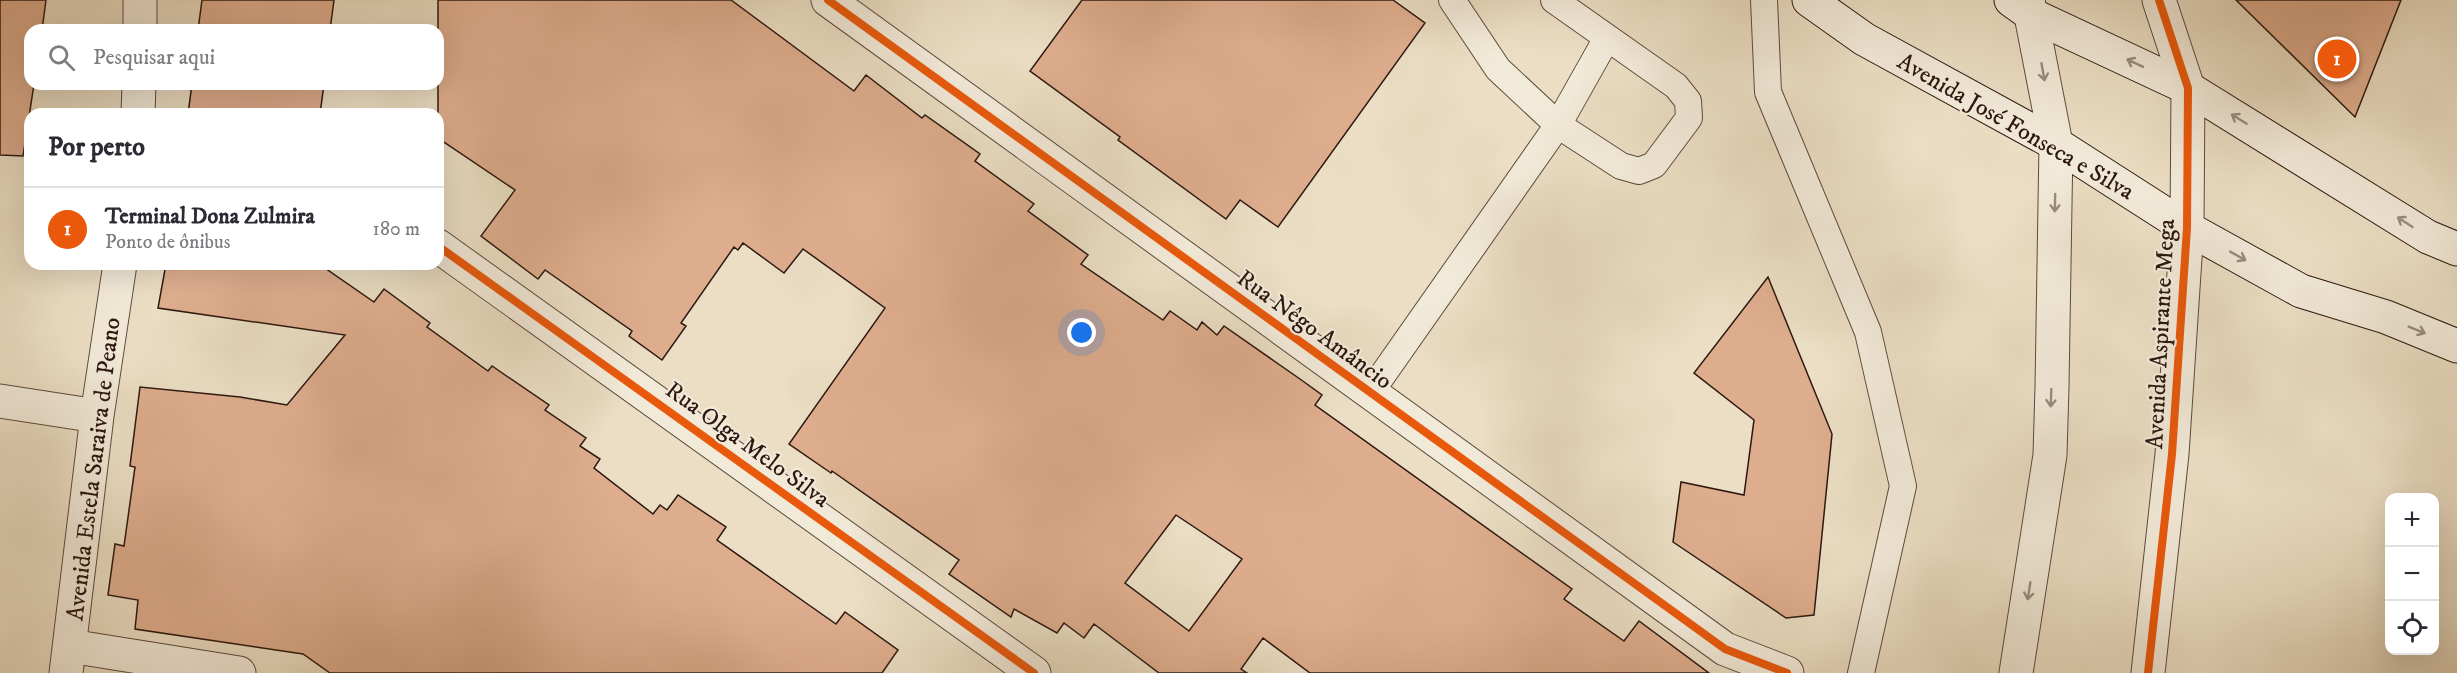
<!DOCTYPE html>
<html lang="pt">
<meta charset="utf-8">
<style>
body{margin:0;font-family:"IM FELL DW Pica",serif;background:#f7f7f7;color:#2b2b33}
.controls{position:absolute;right:18px;bottom:18px;display:grid;overflow:hidden;border-radius:12px;box-shadow:0 6px 24px #0002}
.controls button{width:54px;height:54px;display:grid;place-items:center;padding:0;border:0;border-bottom:2px solid #e1e1e2;background:#fff;color:#2b2b33;font:30px sans-serif}
.you{position:absolute;left:1082px;top:333px;width:21px;height:21px;margin:-15px;border:4px solid #fff;border-radius:50%;background:#1a73e8;box-shadow:0 0 0 9px #1a73e833}
.badge{display:grid;place-items:center;width:39px;height:39px;border-radius:50%;background:#ea580c;color:#fff;font-size:20px;font-weight:700}
.pin{position:absolute;translate:-50% -50%;border:3px solid #fff;box-shadow:0 2px 6px #0006}
.list{margin:0;padding:0;list-style:none}
h2{display:flex;justify-content:space-between;align-items:center;height:78px;margin:0;padding:0 24px;font-size:26px}
h2 small{font-size:20px;font-weight:400;color:#7c7c81}
.list li{display:grid;grid-template-columns:39px 1fr auto;gap:18px;align-items:center;box-sizing:border-box;height:84px;padding:0 24px;border-top:2px solid #e1e1e2}
.list b{display:block;font-size:22px;white-space:nowrap}
.list p{margin:0;font-size:20px;white-space:nowrap;color:#7c7c81}
.list em{font-size:20px;font-style:normal;color:#7c7c81}
.icon{flex:none;width:33px;height:33px;fill:none;stroke:currentColor;stroke-width:2;stroke-linecap:round;stroke-linejoin:round}
.map{position:relative;flex:none;width:2457px;height:673px;overflow:hidden}
.search{position:absolute;background:#fff;box-shadow:0 6px 24px #0002;left:24px;top:24px;width:420px;height:66px;display:flex;align-items:center;gap:15px;box-sizing:border-box;padding:0 21px;border-radius:18px;color:#7c7c81;font-size:22px}
.panel{position:absolute;background:#fff;box-shadow:0 6px 24px #0002;left:24px;top:108px;width:420px;height:162px;border-radius:18px}
.map>svg:first-child{display:block}
.building{fill:#dead8e;stroke:#2c1810;stroke-width:1.5;fill-rule:evenodd}
.lines{fill:none;stroke-linecap:round;stroke-linejoin:round}
.service-casing{stroke:#5c4a3d;stroke-width:28}
.minor-casing{stroke:#5c4a3d;stroke-width:35}
.tertiary-casing{stroke:#5c4a3d;stroke-width:35}
.secondary-casing{stroke:#2c1810;stroke-width:35}
.service{stroke:#f2ead9;stroke-width:26}
.minor{stroke:#f2ead9;stroke-width:33}
.tertiary{stroke:#f2ead9;stroke-width:33}
.secondary{stroke:#f2ead9;stroke-width:33}
.cycleway-casing{stroke:#f2ead9;stroke-width:11}
.cycleway{stroke:#e8590c;stroke-width:8}
.oneway{stroke:#998c7f}
.labels{text-anchor:middle;stroke-width:4.5;stroke-linejoin:round;paint-order:stroke}
.street-label{font-size:24px;fill:#2c1810;stroke:#f2ead9}
</style>
<div class="map">
<svg width="2457" height="673" viewBox="0 0 2457 673">
<rect width="100%" height="100%" fill="#ebdec4"/>
<filter id="stains"><feTurbulence type="fractalNoise" baseFrequency=".00333" numOctaves="4"/><feColorMatrix values="0 0 0 0 .2 0 0 0 0 .09 0 0 0 0 .02 0 0 0 .5 -.17"/></filter>
<radialGradient id="worn" r=".72"><stop offset=".6" stop-color="#630" stop-opacity="0"/><stop offset="1" stop-color="#630" stop-opacity=".3"/></radialGradient>
<path class="building" d="M0 0H46L42 30H30V84H34L23 156 0 155Z
M202 0H334L330 30H198Z
M438 0H731L854 91 866 75 922 118 925 115 980 154 975 161 1034 204 1028 211 1088 255 1081 264 1163 320 1170 311 1197 330 1202 322 1217 335 1224 326 1300 379 1322 395 1315 405 1572 589 1564 599 1624 641 1639 621 1709 673H1310L1263 638 1241 669 1247 673H1159L1094 624 1084 638 1064 623 1057 633 1014 609 1011 617 949 574 959 560 832 471 831 473 789 444 885 308 803 249 784 273 743 243 738 250 734 247 681 323 686 326 662 360 629 336 632 331 545 270 538 279 481 236 515 190 438 138ZM1176 515 1242 559 1189 631 1125 583Z
M1082 0H1393L1425 23 1278 227 1240 200 1226 219 1118 140 1120 137 1030 71Z
M2236 0H2401L2355 117Z
M192 84H324L320 114H188Z
M166 264H319L374 302 384 289 430 323 427 327 488 371 492 366 549 405 545 410 586 438 580 446 600 459 594 468 653 514 660 505 667 510 678 495 726 527 717 540 806 603 836 624 845 612 898 650 882 673H330L303 654 135 629 138 600 108 595 115 544 124 546 135 467 130 466 140 387 240 397 287 405 345 335 158 308Z
M1768 277 1832 434 1814 615 1786 618 1673 542 1681 482 1744 495 1754 420 1694 373Z"/>
<g class="lines">
<g class="service-casing">
<path id="service" d="M1452 0 1498 69 1558 125 1621 166 1639 171 1654 165 1689 118 1688 101 1676 86 1554 0
M1764 0 1768 92 1868 332 1903 486 1861 673
M1370 393 1558 125 1607 38"/>
</g>
<g class="minor-casing">
<path id="minor" d="M828 0 1725 649 1787 673
M140 30V0
M138 114 139 84
M438 246 1034 673
M0 401 97 416
M70 646 239 673
M66 673 97 416 120 264"/>
</g>
<g class="tertiary-casing">
<path id="tertiary" d="M2016 673 2050 455 2052 387 2056 144 2028 0
M2148 673 2172 454 2187 228 2188 88 2159 0"/>
</g>
<g class="secondary-casing">
<path id="secondary" d="M1809 0 1864 39 2056 144 2187 228 2301 291 2386 317 2457 346
M2011 0 2032 15 2188 88 2428 237 2457 249"/>
</g>
<use href="#service" class="service"/>
<use href="#minor" class="minor"/>
<use href="#tertiary" class="tertiary"/>
<use href="#secondary" class="secondary"/>
<g class="cycleway-casing">
<path id="cycleway" d="M828 0 1725 649 1787 673
M438 246 1034 673
M2148 673 2172 454 2187 228 2188 88 2159 0"/>
</g>
<use href="#cycleway" class="cycleway"/>
</g>
<defs><path id="oneway-shaft" d="M-6 0H5M1.5-3L5.5 0L1.5 3" fill="none" stroke-width="1.6" stroke-linecap="round" stroke-linejoin="round" transform="scale(1.5)"/></defs>
<g class="oneway">
<use href="#oneway-shaft" transform="translate(2135 63) rotate(-155)"/>
<use href="#oneway-shaft" transform="translate(2043 72) rotate(80)"/>
<use href="#oneway-shaft" transform="translate(2239 119) rotate(-148)"/>
<use href="#oneway-shaft" transform="translate(2055 203) rotate(91)"/>
<use href="#oneway-shaft" transform="translate(2405 222) rotate(-147)"/>
<use href="#oneway-shaft" transform="translate(2238 256) rotate(29)"/>
<use href="#oneway-shaft" transform="translate(2417 330) rotate(22)"/>
<use href="#oneway-shaft" transform="translate(2051 398) rotate(92)"/>
<use href="#oneway-shaft" transform="translate(2029 591) rotate(99)"/>
</g>
<g class="labels">
<g class="street-label">
<text transform="translate(2016 126) rotate(30)" y="8">Avenida José Fonseca e Silva</text>
<text transform="translate(1315 329) rotate(36)" y="8">Rua Nêgo Amâncio</text>
<text transform="translate(2160 334) rotate(-87)" y="8">Avenida Aspirante Mega</text>
<text transform="translate(748 444) rotate(36)" y="8">Rua Olga Melo Silva</text>
<text transform="translate(93 469) rotate(-83)" y="8">Avenida Estela Saraiva de Peano</text>
</g>
</g>
<rect width="100%" height="100%" filter="url(#stains)"/>
<rect width="100%" height="100%" fill="url(#worn)"/>
</svg>
<div class="controls">
<button>+</button>
<button>−</button>
<button><svg class="icon" aria-label="locate" viewBox="0 0 24 24"><circle cx="12" cy="12" r="6"/><path d="M12 2v4M12 18v4M2 12h4M18 12h4"/></svg></button>
</div>
<div class="you"></div>
<div class="pin badge" style="left:2337px;top:59px">1</div>
<div class="search"><svg class="icon" aria-label="search" viewBox="0 0 24 24"><circle cx="10" cy="10" r="6"/><path d="M15 15l6 6"/></svg>Pesquisar aqui</div>
<section class="panel">
<h2>Por perto<small></small></h2>
<ul class="list">
<li><span class="badge">1</span><div><b>Terminal Dona Zulmira</b><p>Ponto de ônibus</p></div><em>180 m</em></li>
</ul>
</section>
</div>
